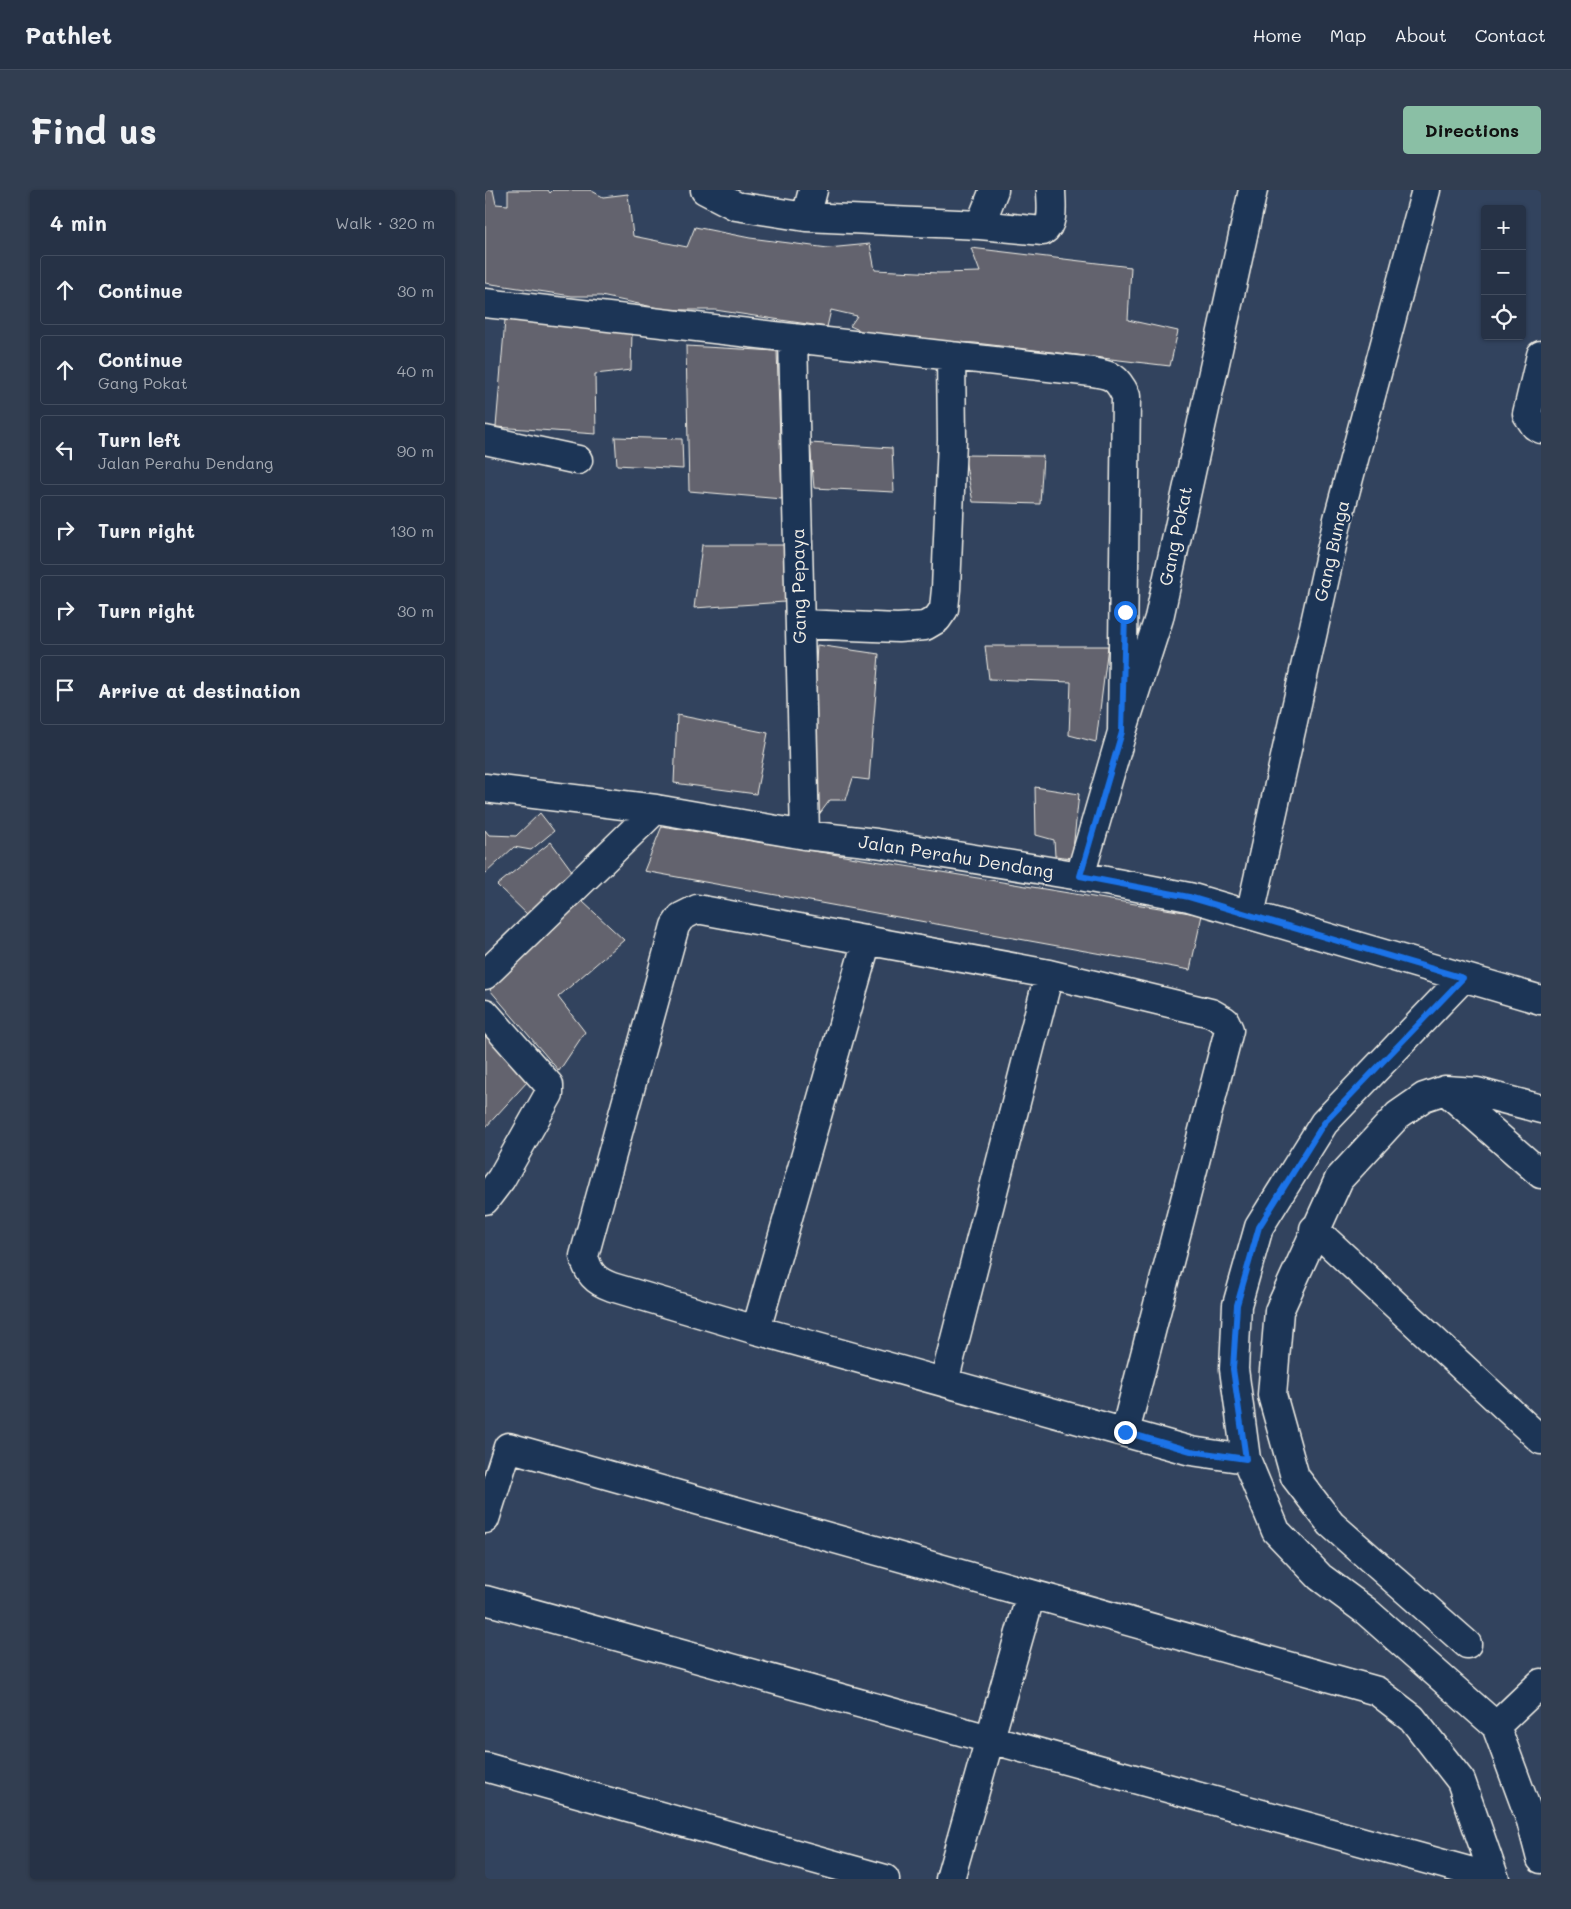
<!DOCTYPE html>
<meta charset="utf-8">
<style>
body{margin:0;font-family:Mali,sans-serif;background:#323e51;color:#f1f3f6}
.controls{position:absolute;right:15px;top:15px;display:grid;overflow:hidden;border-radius:5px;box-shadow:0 1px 4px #0004}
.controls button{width:45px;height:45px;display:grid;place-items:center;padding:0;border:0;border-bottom:1px solid #424d5f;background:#263246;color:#f1f3f6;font:25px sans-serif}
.stop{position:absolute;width:15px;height:15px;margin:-11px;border:4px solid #1a73e8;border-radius:50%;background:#fff}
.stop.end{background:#1a73e8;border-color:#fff;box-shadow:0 1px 5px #0008}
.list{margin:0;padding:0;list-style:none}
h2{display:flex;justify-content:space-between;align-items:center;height:65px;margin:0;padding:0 20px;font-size:21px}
h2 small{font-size:16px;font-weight:400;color:#a4aab3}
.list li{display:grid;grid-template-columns:32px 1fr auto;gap:15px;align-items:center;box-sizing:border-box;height:70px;margin:0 10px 10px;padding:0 10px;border:1px solid #424d5f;border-radius:5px}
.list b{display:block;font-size:19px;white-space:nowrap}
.list p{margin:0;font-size:16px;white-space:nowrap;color:#a4aab3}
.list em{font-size:16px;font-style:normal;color:#a4aab3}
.icon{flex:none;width:28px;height:28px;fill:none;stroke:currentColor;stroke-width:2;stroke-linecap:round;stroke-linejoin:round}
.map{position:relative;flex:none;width:1056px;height:1689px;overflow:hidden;border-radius:5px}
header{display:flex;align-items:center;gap:30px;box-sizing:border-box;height:70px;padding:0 25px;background:#263246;border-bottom:1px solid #424d5f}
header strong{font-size:24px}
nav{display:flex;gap:28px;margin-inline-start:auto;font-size:18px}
.intro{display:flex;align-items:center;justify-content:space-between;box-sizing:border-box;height:120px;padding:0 30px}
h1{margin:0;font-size:35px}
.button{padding:12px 22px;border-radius:5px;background:#8abfa5;color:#111;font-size:18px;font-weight:700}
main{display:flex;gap:30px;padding:0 30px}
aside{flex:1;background:#263246;border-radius:5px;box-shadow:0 1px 4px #0004}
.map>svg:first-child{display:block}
.building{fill:#64646e;stroke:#f4f1e8}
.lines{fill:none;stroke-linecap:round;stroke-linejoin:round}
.minor-casing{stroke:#f4f1e8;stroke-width:31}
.minor{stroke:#1d3557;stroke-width:28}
.route{stroke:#1a73e8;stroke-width:6}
.labels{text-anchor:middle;stroke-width:4;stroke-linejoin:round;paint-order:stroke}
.street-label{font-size:18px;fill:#f4f1e8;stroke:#1d3557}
</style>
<header>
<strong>Pathlet</strong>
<nav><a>Home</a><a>Map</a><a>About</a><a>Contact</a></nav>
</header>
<div class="intro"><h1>Find us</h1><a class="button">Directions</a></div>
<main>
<aside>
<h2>4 min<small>Walk · 320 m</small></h2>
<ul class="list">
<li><svg class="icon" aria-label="ahead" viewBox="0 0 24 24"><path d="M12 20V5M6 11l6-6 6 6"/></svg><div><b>Continue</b></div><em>30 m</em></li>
<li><svg class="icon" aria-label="ahead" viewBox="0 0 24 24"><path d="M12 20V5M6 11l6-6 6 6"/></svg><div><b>Continue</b><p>Gang Pokat</p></div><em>40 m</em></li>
<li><svg class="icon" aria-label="left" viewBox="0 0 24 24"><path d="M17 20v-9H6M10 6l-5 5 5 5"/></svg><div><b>Turn left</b><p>Jalan Perahu Dendang</p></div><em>90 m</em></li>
<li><svg class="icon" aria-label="right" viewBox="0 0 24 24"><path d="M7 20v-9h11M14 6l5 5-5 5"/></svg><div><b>Turn right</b></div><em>130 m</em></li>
<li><svg class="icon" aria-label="right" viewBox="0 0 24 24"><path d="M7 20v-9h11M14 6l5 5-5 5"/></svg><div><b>Turn right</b></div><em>30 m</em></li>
<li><svg class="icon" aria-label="arrive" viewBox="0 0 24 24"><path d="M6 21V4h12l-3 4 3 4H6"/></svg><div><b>Arrive at destination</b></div></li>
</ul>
</aside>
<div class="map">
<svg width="1056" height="1689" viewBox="0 0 1056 1689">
<rect width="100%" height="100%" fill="#32435e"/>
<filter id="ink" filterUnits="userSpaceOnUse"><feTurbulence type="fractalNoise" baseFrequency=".02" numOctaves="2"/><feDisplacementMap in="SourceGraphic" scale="10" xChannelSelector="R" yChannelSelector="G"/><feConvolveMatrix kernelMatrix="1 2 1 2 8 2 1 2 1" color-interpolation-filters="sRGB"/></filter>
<g filter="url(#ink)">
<path class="building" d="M0 0H8L11 14 23 15V0H63L65 3 68 0H105L118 7 143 4 148 46 202 57 210 37 265 48 343 58 385 54 390 80 454 83 495 82 486 58 646 77 643 130 693 141 685 176 490 153 392 148 365 136 372 126 346 120 342 137 230 120H182L116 106H87L0 93Z
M20 130 147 142 146 180 110 184 111 244 11 237Z
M201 156 292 161 297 309 204 301Z
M130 247 197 249 198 279 132 275Z
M325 253 407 258 409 302 329 298Z
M479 265 558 266 555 314 488 312Z
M217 355H305L300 412 209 418Z
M332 455 394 464 384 590 368 588 361 610H345L321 642Z
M500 456H623L611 552 584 545 586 492 504 489Z
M192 525 283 543 271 604 189 593Z
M550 597 594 604 587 668 570 666 569 650 551 645Z
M55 623 69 641 46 660 29 657 0 684V640L4 645 31 646Z
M177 636 717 725 705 780 159 681Z
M66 652 93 689 46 728 12 695Z
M97 711 139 750 73 807 100 842 74 881 5 800Z
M0 845 43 891 0 938Z"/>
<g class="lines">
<g class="minor-casing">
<path id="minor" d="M220 0 251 16 321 27 328 0
M321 27 495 35 558 41C570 34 566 12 566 0
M495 35 509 0
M0 113 607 182C627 185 632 187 641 206L637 542
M308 148 320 645
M1056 165 1042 224 1050 236 1056 239
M0 250 93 270
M316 434 413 438 440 436 452 429 459 419 461 399 467 250 466 166
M0 598 171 619 320 645 391 653 595 686 704 707 1056 810
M595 686 637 542 674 428 768 0
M765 725 853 329 941 0
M0 785 171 619
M978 788 839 933 774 1037 752 1115 749 1179 761 1269 791 1341 835 1387 881 1421 1011 1536 1046 1631 1056 1669
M0 823 64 895V904L16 989 0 1010
M960 900 1056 984
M829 1039 1056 1250
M271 1140 382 750
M459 1192 564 784
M640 1242 744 840 740 831 726 823 564 784 212 719 196 727 190 736 99 1066C103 1083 110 1091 127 1097L271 1140 706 1261 761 1269
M0 1329 23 1257 892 1501 927 1528 976 1591 1010 1689
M0 1410 1009 1688
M982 1454 846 1334 810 1287 787 1205 794 1121 854 989 913 925 939 907 960 900 992 902 1056 919
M1011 1536 1056 1493
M0 1577 400 1689
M465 1689 546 1404"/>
</g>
<use href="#minor" class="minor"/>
</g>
</g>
<g class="lines" filter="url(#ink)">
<path class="route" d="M640 422 637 542 595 686 704 707 978 788 839 933 774 1037 752 1115 748 1179 761 1269 706 1261 640 1242"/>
</g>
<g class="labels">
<g class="street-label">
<text transform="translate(691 346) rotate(-78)" y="6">Gang Pokat</text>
<text transform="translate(847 361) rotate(-77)" y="6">Gang Bunga</text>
<text transform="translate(314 396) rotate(-91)" y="6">Gang Pepaya</text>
<text transform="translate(471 667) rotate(9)" y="6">Jalan Perahu Dendang</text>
</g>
</g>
</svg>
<div class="controls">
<button>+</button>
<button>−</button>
<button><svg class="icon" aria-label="locate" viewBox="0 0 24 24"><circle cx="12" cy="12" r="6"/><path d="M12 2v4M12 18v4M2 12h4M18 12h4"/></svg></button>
</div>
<div class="stop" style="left:640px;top:422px"></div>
<div class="stop end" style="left:640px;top:1242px"></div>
</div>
</main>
